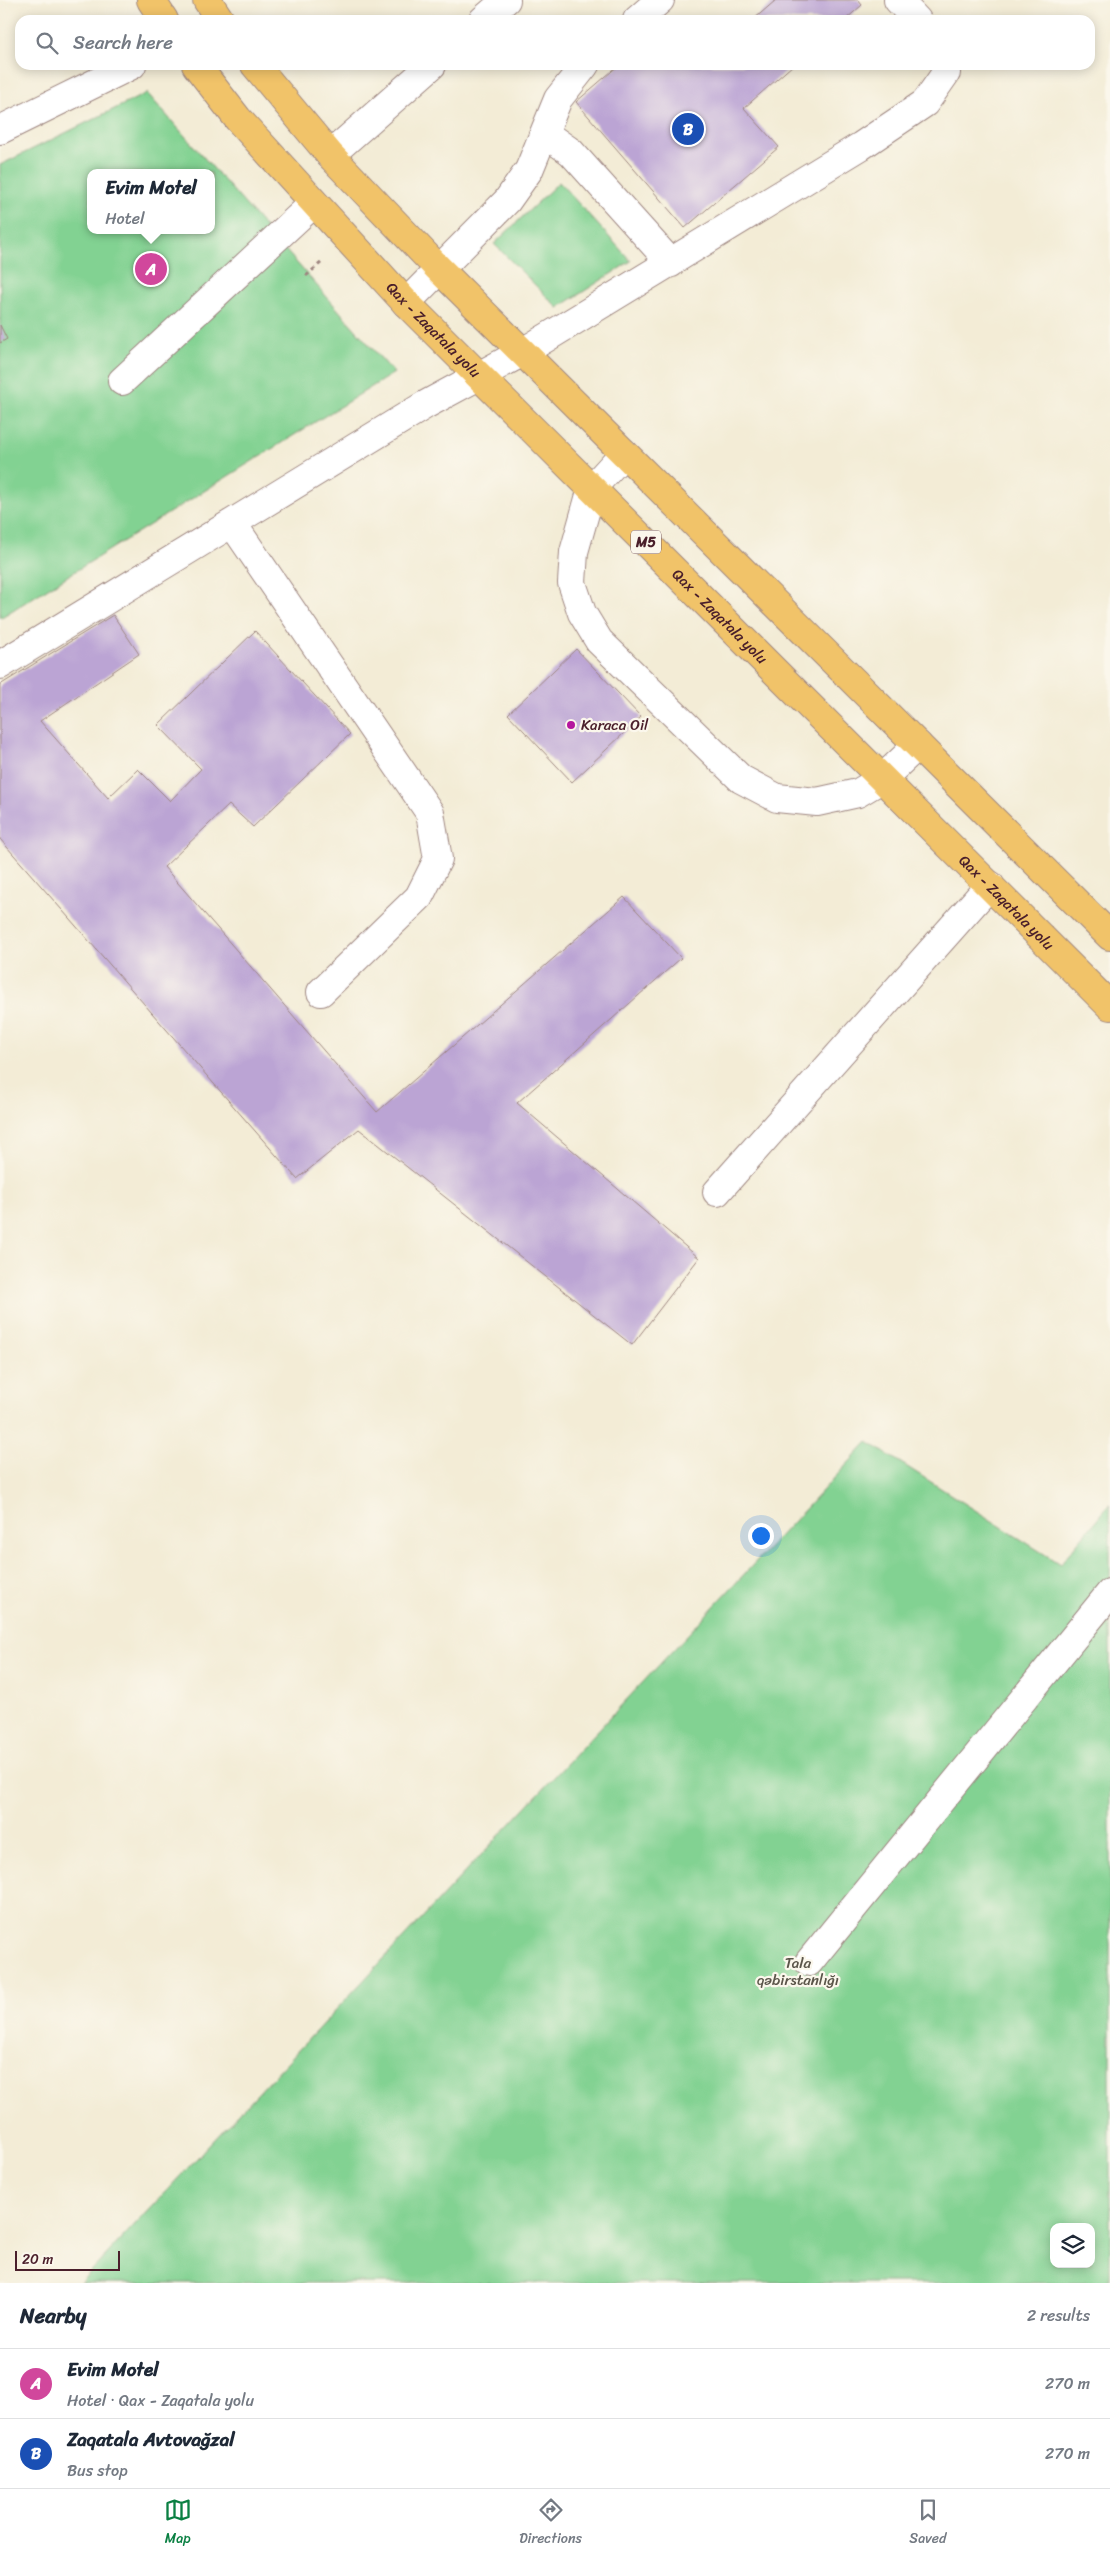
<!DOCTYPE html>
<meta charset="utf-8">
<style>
body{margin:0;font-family:Sriracha,sans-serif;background:#f2f2f3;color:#1f2937}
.controls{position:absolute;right:15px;bottom:15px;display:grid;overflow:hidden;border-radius:10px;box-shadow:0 2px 12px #0003}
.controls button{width:45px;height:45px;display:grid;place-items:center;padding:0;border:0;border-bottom:1px solid #e0e1e3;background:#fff;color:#1f2937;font:25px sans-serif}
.scale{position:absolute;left:15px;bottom:12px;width:105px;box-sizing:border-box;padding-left:5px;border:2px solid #4a1f2b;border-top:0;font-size:14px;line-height:18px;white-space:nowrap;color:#4a1f2b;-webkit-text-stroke:4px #fbf7ec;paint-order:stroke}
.you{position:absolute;left:760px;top:1535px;width:18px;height:18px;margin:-12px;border:4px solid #fff;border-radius:50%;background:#1a73e8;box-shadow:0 0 0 8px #1a73e833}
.badge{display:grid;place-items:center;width:32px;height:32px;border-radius:50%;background:#0b8043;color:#fff;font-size:16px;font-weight:700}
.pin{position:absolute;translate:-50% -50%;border:2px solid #fff;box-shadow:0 1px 5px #0006}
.popup{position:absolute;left:87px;top:169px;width:128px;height:65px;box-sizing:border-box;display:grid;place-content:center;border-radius:10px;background:#fff;filter:drop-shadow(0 1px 4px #0005);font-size:16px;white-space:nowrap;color:#747a83}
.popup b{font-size:19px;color:#1f2937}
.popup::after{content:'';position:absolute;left:50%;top:100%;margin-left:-10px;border:10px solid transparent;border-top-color:#fff}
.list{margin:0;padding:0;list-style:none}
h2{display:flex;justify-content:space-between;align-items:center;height:65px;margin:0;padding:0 20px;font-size:21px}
h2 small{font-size:16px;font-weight:400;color:#747a83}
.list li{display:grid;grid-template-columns:32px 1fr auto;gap:15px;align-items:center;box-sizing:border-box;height:70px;padding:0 20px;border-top:1px solid #e0e1e3}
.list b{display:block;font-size:19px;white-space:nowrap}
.list p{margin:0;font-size:16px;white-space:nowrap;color:#747a83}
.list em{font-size:16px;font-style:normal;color:#747a83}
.icon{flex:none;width:28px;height:28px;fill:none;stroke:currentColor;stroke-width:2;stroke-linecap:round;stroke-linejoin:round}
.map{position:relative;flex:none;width:1110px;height:2283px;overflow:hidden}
.search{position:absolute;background:#fff;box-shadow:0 2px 12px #0003;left:15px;right:15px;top:15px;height:55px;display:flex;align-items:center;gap:12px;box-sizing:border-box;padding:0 18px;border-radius:15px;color:#747a83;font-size:19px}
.sheet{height:205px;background:#fff}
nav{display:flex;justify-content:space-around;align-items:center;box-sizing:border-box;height:70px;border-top:1px solid #e0e1e3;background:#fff;font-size:14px;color:#747a83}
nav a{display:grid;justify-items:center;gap:2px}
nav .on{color:#0b8043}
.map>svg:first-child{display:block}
.green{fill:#82d292;stroke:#66785e;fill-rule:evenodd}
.building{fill:#bba4d4}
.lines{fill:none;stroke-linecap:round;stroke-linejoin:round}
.minor-casing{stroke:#9e8680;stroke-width:30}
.highway-casing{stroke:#9e8680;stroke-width:30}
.path{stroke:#9e8680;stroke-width:3;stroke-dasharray:4 4;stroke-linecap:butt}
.minor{stroke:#fff;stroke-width:28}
.highway{stroke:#f1c369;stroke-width:28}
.poi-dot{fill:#b5179e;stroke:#fbf7ec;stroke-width:2}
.labels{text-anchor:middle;stroke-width:4.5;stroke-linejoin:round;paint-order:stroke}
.shield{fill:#fbf7ec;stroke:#7f6065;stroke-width:1}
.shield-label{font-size:14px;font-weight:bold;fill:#4a1f2b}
.street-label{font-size:15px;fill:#4a1f2b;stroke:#fbf7ec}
.poi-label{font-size:15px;fill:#4a1f2b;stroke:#fbf7ec;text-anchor:start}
.park-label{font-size:15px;fill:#5b554a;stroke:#fbf7ec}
</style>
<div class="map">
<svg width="1110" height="2283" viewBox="0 0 1110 2283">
<rect width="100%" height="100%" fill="#fbf7ec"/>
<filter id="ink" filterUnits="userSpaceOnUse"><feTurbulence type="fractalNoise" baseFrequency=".02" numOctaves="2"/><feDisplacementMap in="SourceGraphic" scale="10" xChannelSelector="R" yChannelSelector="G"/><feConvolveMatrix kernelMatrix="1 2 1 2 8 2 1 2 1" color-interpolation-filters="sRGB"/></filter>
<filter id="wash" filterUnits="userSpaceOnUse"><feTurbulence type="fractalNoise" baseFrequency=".0096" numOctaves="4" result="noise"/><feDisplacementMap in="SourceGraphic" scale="20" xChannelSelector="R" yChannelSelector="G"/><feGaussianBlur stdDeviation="1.12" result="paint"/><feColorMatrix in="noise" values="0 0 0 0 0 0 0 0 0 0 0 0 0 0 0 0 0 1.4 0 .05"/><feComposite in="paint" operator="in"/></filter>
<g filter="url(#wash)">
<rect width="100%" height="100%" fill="#f3ecd6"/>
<path class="green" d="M147 93 394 373 0 618V165ZM91 173H211V230H91Z
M559 182 631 261 558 308 494 244Z
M868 1442 1060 1564 1110 1504V2283H80ZM1054 2227H1091V2264H1054Z"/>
<g id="blocks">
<path class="building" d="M776 0H858L862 5 845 20H753Z
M619 65H793L744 108 779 147 685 228 576 102Z
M0 325 7 339 0 343Z
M113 615 139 654 40 721 108 798 138 769 170 801 201 769 158 725 255 631 350 734 253 827 229 805 164 867 377 1112 624 897 681 958 517 1103 699 1258 632 1345 359 1129 297 1179 0 839V685Z
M576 649 641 717 572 782 508 714Z"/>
</g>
</g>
<g filter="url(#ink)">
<use href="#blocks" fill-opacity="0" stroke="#9e8680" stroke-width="1"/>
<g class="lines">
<g class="minor-casing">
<path id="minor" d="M898 0 917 20
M483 20 506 0
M637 20 660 0
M0 130 132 65
M544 133 571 152 671 263
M330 155 432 65
M406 303 507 201 529 170 558 99 585 65
M122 381 314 203
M624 453 592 488 574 552 572 583 582 613 599 641 741 779 777 798 817 802 858 793 883 778 918 745
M232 523 430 813 438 859 419 897 321 992
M0 665 425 405 523 352 861 146 925 103 946 73 944 65
M717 1192 990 885
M809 1962 1110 1593"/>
</g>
<g class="highway-casing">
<g id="highway">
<path d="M151 0 164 20"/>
<path d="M207 0 220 20"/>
<path id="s1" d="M196 65 238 119 406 303 1110 1006"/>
<path d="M255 65 330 155 438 268 1110 936"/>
</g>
</g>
<path class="path" d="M306 276 323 261"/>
<use href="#minor" class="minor"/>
<use href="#highway" class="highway"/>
</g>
</g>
<circle class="poi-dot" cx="571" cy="725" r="5"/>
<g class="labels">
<rect class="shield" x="631" y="530.5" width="30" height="23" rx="4"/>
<g class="shield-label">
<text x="646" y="547">M5</text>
</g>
<g class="street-label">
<text dy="5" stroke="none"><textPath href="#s1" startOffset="356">Qax - Zaqatala yolu</textPath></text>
<text dy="5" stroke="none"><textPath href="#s1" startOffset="761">Qax - Zaqatala yolu</textPath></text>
<text dy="5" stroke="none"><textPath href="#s1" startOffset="1166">Qax - Zaqatala yolu</textPath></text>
</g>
<g class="poi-label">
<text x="581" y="730">Karaca Oil</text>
</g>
<g class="park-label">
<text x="798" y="1968">Tala<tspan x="798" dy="17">qəbirstanlığı</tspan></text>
</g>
</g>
</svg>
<div class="controls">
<button><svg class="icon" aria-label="layers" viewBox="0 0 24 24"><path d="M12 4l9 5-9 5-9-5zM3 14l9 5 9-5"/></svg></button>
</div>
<div class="scale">20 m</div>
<div class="you"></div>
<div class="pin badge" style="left:151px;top:269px;background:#d1479c">A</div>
<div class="popup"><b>Evim Motel</b>Hotel</div>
<div class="pin badge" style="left:688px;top:129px;background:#1a4fb4">B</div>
<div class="search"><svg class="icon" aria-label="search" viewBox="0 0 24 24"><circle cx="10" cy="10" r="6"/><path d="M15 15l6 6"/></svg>Search here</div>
</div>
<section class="sheet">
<h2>Nearby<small>2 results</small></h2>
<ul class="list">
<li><span class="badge" style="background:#d1479c">A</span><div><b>Evim Motel</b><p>Hotel · Qax - Zaqatala yolu</p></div><em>270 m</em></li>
<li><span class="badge" style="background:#1a4fb4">B</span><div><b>Zaqatala Avtovağzal</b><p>Bus stop</p></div><em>270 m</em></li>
</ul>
</section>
<nav>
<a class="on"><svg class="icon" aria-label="map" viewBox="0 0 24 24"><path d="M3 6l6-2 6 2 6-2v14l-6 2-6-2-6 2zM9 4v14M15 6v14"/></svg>Map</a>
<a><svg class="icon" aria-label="directions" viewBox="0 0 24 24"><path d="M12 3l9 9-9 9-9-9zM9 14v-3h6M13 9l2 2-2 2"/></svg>Directions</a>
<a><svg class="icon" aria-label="saved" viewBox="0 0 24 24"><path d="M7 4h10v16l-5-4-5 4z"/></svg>Saved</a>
</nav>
